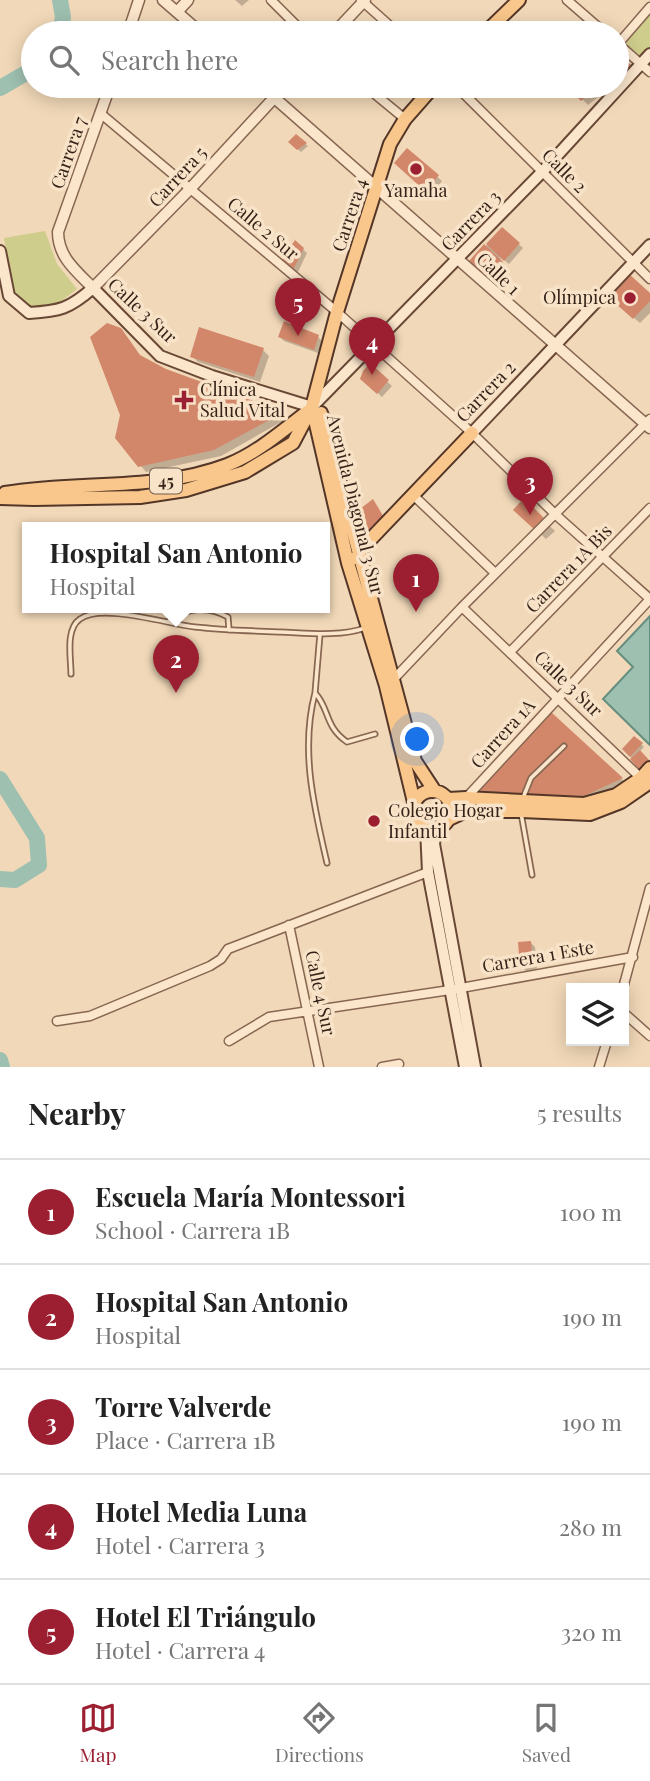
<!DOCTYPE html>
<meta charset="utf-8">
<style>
body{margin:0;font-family:"Playfair Display",serif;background:#f2f2f2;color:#222}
.controls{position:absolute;right:21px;bottom:21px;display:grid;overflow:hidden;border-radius:0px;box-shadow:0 4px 18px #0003}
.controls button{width:63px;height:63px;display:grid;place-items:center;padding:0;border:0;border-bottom:2px solid #e0e0e0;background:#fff;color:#222;font:35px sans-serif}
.you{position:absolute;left:418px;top:740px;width:24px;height:24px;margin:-18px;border:5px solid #fff;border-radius:50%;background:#1a73e8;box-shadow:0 0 0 10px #1a73e833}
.badge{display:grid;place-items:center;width:46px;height:46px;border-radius:50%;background:#9b1e31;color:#fff;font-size:23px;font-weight:700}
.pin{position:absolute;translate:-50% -58px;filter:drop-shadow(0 2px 4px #0008)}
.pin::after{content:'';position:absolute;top:37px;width:24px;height:21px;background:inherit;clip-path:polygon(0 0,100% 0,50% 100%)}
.popup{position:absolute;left:22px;top:522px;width:308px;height:91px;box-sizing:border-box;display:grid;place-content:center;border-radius:0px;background:#fff;filter:drop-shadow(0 2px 5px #0005);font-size:23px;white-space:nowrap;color:#767676}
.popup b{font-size:26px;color:#222}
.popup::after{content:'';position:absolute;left:50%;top:100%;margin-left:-14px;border:14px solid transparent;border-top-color:#fff}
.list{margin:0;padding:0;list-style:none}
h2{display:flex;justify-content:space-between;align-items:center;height:91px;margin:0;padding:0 28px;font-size:30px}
h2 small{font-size:23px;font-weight:400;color:#767676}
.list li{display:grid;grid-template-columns:46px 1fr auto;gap:21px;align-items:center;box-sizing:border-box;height:105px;padding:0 28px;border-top:2px solid #e0e0e0}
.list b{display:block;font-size:26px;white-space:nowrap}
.list p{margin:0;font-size:23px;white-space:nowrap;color:#767676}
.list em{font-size:23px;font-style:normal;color:#767676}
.icon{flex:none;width:38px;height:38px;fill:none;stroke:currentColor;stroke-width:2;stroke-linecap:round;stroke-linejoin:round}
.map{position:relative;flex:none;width:650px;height:1067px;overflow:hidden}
.search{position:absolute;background:#fff;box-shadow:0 4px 18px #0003;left:21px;right:21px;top:21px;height:77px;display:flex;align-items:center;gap:18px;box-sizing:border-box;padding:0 24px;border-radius:38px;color:#767676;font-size:26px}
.sheet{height:616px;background:#fff}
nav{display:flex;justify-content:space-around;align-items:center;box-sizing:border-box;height:98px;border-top:2px solid #e0e0e0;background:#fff;font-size:19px;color:#767676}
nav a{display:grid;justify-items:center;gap:4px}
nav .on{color:#9b1e31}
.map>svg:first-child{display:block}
.green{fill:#cfcd8c}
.water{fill:#9ec0b1;stroke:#658e7e;stroke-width:2}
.shadow{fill:#0003}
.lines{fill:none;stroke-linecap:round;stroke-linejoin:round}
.river{stroke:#9ec0b1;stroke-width:16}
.building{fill:#d2876b}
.service-casing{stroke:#886752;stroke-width:7}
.minor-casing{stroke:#886752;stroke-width:11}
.tertiary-casing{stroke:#886752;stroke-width:13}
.secondary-casing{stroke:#694836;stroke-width:14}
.primary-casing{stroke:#543628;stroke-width:16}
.service{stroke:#fbe6cc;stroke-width:3.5}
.minor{stroke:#fbe6cc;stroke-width:8}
.tertiary{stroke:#fbe6cc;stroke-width:10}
.secondary{stroke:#fbe6cc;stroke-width:10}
.primary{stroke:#f9c78b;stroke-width:12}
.poi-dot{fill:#9b1e31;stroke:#f8e3c8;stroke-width:2.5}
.labels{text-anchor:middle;stroke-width:7;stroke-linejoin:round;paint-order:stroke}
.shield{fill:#f8e3c8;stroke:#705d4e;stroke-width:2}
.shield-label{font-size:16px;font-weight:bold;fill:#352319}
.street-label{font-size:18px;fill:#352319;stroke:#f8e3c8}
.poi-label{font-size:18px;fill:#352319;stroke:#f8e3c8;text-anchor:start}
</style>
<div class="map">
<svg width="650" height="1067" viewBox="0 0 650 1067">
<rect width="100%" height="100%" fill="#f1d8b8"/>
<path class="green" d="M650 13V50L641 59 622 43Z
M45 231 57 264 77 289 60 302 33 307 13 294 4 238Z"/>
<path class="water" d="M650 616V745L603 699 633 667 617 651Z"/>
<path class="shadow" d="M235 0H249L242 6Z
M617 55 639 75 612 101 603 93 588 105 571 88 574 86H617Z
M296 136 308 146 301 152 290 142Z
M407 150 442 181 431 195 397 163Z
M502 229 523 248 509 264 499 256 506 268 493 282 472 261Z
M295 242 307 253 297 274 284 260Z
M650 295V313L640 323 614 301Z
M280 337H318L322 341 318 353 284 341Z
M263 350 269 356 260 382 198 362 192 356Z
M142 358 165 371 283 413 288 418 221 456 146 472 140 465 121 414Z
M370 366 392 386 382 397 367 383Z
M524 501 555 531 546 539 524 519Z
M551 714 627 784 589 802 487 796 481 791Z
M634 738 644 747 639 752 650 763 642 770 624 749Z
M530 942 535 947 537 970 526 971 521 967Z"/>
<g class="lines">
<path class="river" d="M60 0 63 17 60 33
M0 88 33 69
M0 779 37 838 39 865 15 880 0 879
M0 1060 2 1067"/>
</g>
<path class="building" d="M617 52 634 68 617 85Z
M571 86H616L605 96 596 88 581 101 569 89Z
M296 134 307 143 297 150 288 142Z
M407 148 439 175 426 192 394 163Z
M502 227 520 243 504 261 486 244Z
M295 240 304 248 292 272 282 260Z
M484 244 503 262 488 279 469 261Z
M628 273 650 293V301L633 319 606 295Z
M284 321 319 335 314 350 278 337Z
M107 323 121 328 140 355 166 369 284 412 214 450 138 467 115 438 120 415 90 337Z
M199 327 264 348 254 377 190 357Z
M370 363 389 380 377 394 360 379 363 371Z
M524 498 547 521 536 531 513 510Z
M373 499 385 519 365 536 356 512Z
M551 712 623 778 582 797 479 791Z
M634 736 643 743 630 757 622 749Z
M640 750 649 760 639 769 630 759Z
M531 941 533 967 520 968 518 942Z"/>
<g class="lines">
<g class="service-casing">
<path id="service" d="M169 621C188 608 206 605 228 617L229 630
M320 634 315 693C330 709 324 726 347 742L375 734
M71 674C71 658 65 629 80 619 102 603 168 624 195 627 223 630 252 631 280 632 308 633 339 637 365 628
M315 693C300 750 314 807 327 863
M523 798 531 778 564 746
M521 813 532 875"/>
</g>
<g class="minor-casing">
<path id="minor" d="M271 0 304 33
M361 0 398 33
M567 0 605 33
M617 43 650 72
M618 44 650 7
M365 86 405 119
M456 86 650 279
M100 113 337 312 472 433 556 515 650 599
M413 495 495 573
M462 607 643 780
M510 652 650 508
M391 682 462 607 650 419
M466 798 650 599
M289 925 319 1067
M623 988 650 888
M624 1013 650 1036
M57 1021 90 1016 210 966 221 959 228 949 428 872
M229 1041 269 1017 450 990 633 957
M382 1067 399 1064
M599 1067 607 1041"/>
</g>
<g class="tertiary-casing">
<path id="tertiary" d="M163 0 201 33
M177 12 188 0
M128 33 139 0
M334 33 365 0
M110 86 58 232C58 257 76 271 93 288L190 189 285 86
M261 86 650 428"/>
</g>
<g class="secondary-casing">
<path id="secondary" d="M0 251 9 296 29 313C60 311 69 309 93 288L160 356 212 376 312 407 543 171 650 54
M472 433 650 245
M442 827 435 837 434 844 475 1067
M426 828 428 872 465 1067"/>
</g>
<g class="primary-casing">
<path id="primary" d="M485 33 519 0
M312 407 348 563 386 686 414 802
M321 413 415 761 434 790
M5 493C79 480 156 492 227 465 256 454 282 431 307 412
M0 498 34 499 140 497 186 490 245 472 293 443 312 407 337 312 390 144 405 119 434 86
M356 558 366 544 472 433
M413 810a19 19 0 1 1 38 0a19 19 0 1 1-38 0Z
M449 799 466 798 584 804 616 795 641 778 650 768
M451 818 466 811H521L590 814 621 802 650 782"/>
</g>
<use href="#service" class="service"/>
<use href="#minor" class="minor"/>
<use href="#tertiary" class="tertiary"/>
<use href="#secondary" class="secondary"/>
<use href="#primary" class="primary"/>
</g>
<g class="poi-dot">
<circle cx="416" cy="169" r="7"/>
<circle cx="630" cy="298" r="7"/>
<path d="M180.5 389.5h7v7h7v7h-7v7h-7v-7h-7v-7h7z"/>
<circle cx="374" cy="821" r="7"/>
</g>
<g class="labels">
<rect class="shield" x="150" y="468.5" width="32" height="25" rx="5"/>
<g class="shield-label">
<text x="166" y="487">45</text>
</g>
<g class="street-label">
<text transform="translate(69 153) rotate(-71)" y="6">Carrera 7</text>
<text transform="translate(564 171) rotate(45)" y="6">Calle 2</text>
<text transform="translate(178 177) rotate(-47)" y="6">Carrera 5</text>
<text transform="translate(350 215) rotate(-72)" y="6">Carrera 4</text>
<text transform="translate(471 221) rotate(-46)" y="6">Carrera 3</text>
<text transform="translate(263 229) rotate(40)" y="6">Calle 2 Sur</text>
<text transform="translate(498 274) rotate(44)" y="6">Calle 1</text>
<text transform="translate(142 311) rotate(43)" y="6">Calle 3 Sur</text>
<text transform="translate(486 392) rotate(-46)" y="6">Carrera 2</text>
<text transform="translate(355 505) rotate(76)" y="6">Avenida Diagonal 3 Sur</text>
<text transform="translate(569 569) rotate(-46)" y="6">Carrera 1A Bis</text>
<text transform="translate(568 684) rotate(44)" y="6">Calle 3 Sur</text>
<text transform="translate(503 734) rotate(-48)" y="6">Carrera 1A</text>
<text transform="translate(538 957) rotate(-10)" y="6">Carrera 1 Este</text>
<text transform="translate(320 993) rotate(78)" y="6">Calle 4 Sur</text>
</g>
<g class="poi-label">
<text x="416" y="197" text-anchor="middle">Yamaha</text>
<text x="616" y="304" text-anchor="end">Olímpica</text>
<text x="200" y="396">Clínica<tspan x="200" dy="21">Salud Vital</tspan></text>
<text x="388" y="817">Colegio Hogar<tspan x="388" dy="21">Infantil</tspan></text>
</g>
</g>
</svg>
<div class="controls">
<button><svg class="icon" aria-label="layers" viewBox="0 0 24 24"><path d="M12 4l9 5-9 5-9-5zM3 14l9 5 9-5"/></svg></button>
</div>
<div class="you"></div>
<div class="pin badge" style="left:416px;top:612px">1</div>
<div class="pin badge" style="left:176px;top:693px">2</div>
<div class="popup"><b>Hospital San Antonio</b>Hospital</div>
<div class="pin badge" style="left:530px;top:515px">3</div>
<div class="pin badge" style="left:372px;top:375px">4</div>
<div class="pin badge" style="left:298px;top:336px">5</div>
<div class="search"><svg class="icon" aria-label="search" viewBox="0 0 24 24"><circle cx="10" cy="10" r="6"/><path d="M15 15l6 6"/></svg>Search here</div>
</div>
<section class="sheet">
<h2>Nearby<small>5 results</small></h2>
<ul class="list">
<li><span class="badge">1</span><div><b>Escuela María Montessori</b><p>School · Carrera 1B</p></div><em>100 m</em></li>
<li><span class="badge">2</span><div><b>Hospital San Antonio</b><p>Hospital</p></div><em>190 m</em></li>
<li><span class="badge">3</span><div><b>Torre Valverde</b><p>Place · Carrera 1B</p></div><em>190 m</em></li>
<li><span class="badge">4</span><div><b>Hotel Media Luna</b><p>Hotel · Carrera 3</p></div><em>280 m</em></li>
<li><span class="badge">5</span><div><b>Hotel El Triángulo</b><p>Hotel · Carrera 4</p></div><em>320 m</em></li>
</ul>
</section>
<nav>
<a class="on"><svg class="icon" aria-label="map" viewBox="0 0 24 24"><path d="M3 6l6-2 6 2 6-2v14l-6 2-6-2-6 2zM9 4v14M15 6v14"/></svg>Map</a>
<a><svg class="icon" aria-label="directions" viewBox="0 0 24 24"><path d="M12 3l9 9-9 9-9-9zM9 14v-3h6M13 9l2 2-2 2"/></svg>Directions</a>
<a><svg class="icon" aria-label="saved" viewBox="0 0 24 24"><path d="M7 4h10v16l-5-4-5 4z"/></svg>Saved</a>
</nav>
